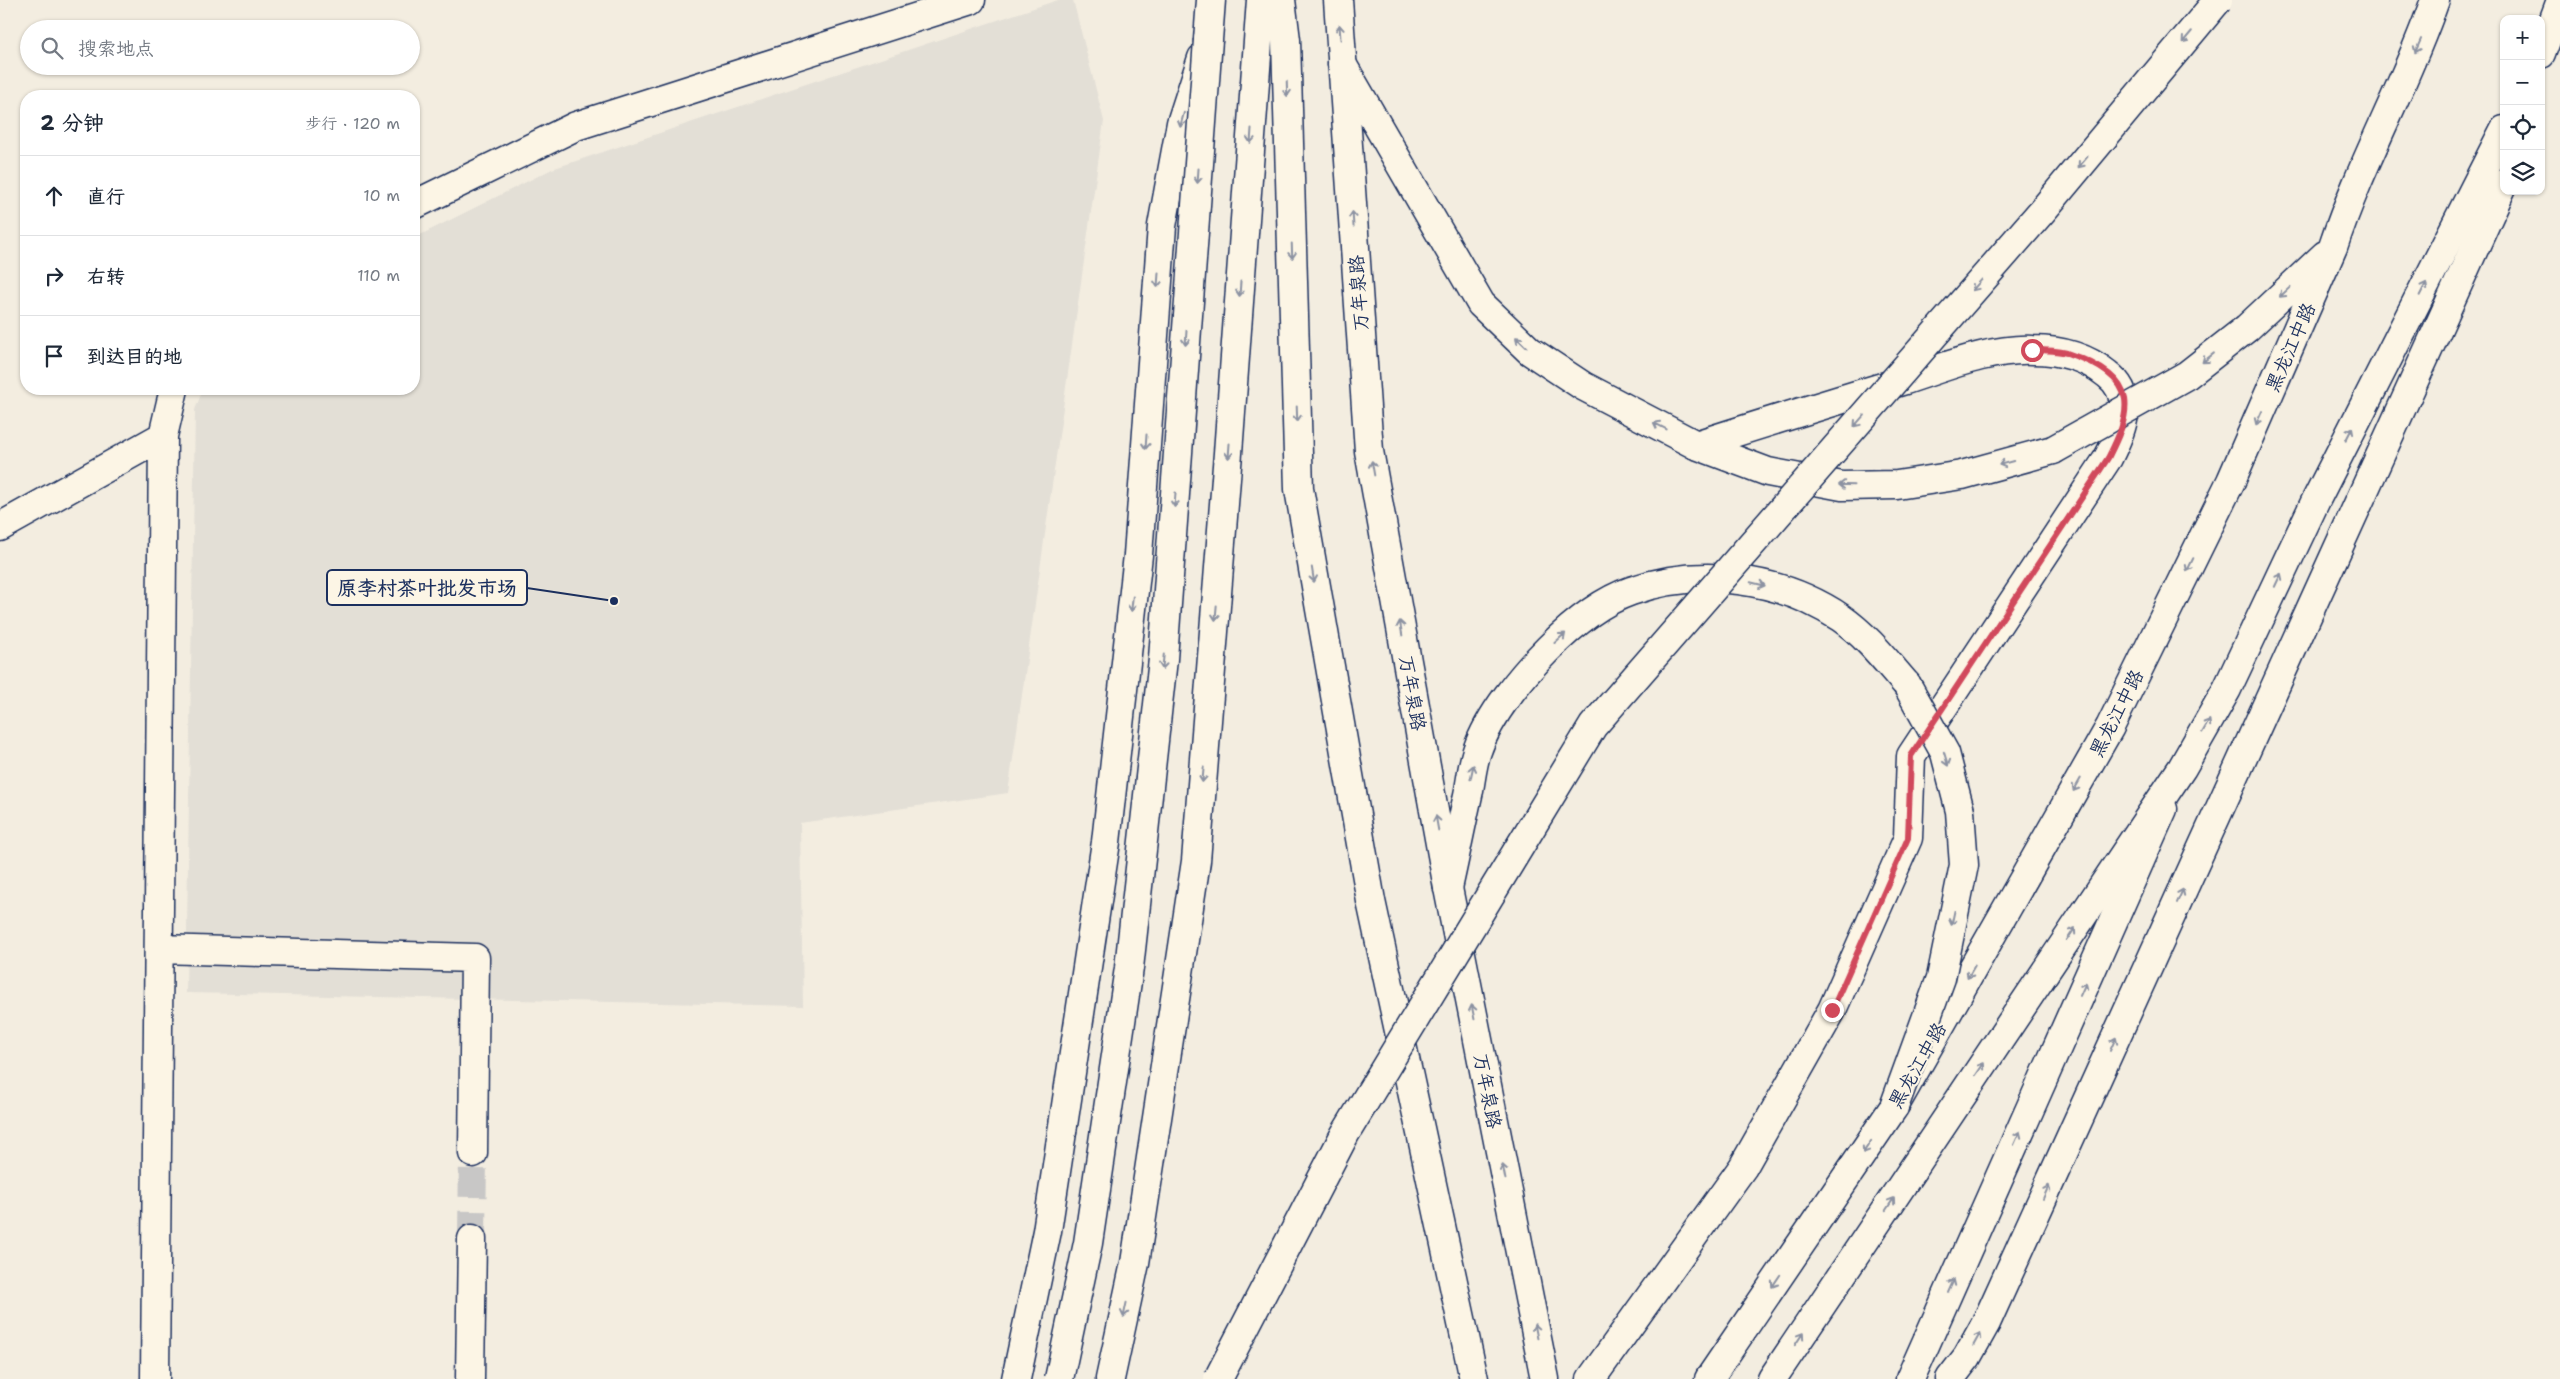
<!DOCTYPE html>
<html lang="zh">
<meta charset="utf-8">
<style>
body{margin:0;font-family:"Shantell Sans","LXGW WenKai TC",sans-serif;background:#f2f2f3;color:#1f2937}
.controls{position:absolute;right:15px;top:15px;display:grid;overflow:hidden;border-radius:10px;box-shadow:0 1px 4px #0004}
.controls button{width:45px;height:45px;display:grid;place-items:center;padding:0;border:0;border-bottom:1px solid #e0e1e3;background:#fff;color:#1f2937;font:25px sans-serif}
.stop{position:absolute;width:15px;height:15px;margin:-11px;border:4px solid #d1495b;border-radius:50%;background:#fff}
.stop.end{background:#d1495b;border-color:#fff;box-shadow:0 1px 5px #0008}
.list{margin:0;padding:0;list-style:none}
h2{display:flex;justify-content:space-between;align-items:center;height:65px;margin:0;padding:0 20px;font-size:21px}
h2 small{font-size:16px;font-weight:400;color:#747a83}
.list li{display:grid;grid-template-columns:32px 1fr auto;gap:15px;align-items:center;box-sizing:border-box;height:80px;padding:0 20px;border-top:1px solid #e0e1e3}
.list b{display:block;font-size:19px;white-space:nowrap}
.list em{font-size:16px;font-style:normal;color:#747a83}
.icon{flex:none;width:28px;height:28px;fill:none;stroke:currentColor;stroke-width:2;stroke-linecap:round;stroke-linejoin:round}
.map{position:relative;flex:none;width:2560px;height:1379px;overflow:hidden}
.search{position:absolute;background:#fff;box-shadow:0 1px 4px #0004;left:20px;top:20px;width:400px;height:55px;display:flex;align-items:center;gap:12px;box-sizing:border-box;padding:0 18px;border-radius:28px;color:#747a83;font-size:19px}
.panel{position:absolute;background:#fff;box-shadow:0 1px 4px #0004;left:20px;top:90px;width:400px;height:305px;border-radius:20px}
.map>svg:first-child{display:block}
.built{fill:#e3dfd6}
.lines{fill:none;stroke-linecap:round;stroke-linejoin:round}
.minor-tunnel{stroke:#c8c7c6;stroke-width:28;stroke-dasharray:28 14;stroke-linecap:butt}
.minor-casing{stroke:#1b2f5e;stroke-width:31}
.major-casing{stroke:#1b2f5e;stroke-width:31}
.highway-casing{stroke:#1b2f5e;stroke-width:31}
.minor{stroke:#fcf5e5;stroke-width:28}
.major{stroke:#fcf5e5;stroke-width:28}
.highway{stroke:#fcf5e5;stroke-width:28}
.major-bridge-casing{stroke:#1b2f5e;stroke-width:31;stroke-linecap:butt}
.highway-bridge-casing{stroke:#1b2f5e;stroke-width:31;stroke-linecap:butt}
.major-bridge{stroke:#fcf5e5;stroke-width:28}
.highway-bridge{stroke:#fcf5e5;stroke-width:28}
.oneway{stroke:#8c92a2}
.route{stroke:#d1495b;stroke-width:6}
.labels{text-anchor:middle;stroke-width:4.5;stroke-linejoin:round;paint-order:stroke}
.street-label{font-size:19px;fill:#1b2f5e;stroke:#fcf5e5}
.leader{fill:none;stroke:#1b2f5e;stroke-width:2}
.callout-dot{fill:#1b2f5e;stroke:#fcf5e5;stroke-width:2}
.callout{fill:#fcf5e5;stroke:#1b2f5e;stroke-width:2}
.callout-label{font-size:20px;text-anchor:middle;font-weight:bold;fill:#1b2f5e}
</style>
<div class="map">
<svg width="2560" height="1379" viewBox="0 0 2560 1379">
<rect width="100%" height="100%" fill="#f3ede0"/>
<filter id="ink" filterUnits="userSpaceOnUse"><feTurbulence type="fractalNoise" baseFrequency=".02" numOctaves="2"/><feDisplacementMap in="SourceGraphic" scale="10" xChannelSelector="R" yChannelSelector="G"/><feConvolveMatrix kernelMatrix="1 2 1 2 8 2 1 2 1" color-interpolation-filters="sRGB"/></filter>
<g filter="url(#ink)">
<path class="built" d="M1058 0H1073L1104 121 1008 793 800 823 803 1006 186 993 195 410 203 389H414V238L552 169Z"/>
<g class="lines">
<path class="minor-tunnel" d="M472 1239 473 1153"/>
<g class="minor-casing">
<path id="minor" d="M414 205 576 126 971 0
M0 527 163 436
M159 949 475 958 473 1153
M155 1379 163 436 174 389
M470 1379 472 1239
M1016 1379 1047 1231 1106 842 1138 555 1162 226 1181 123 1202 58
M1591 1379 1743 1167 1832 1010 1908 838 1911 756 2108 458C2122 431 2137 396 2107 374 2086 357 2060 350 2033 350 1989 348 1943 368 1902 381 1833 402 1764 423 1696 445
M1950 1379 1967 1357 1986 1323 2504 183"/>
</g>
<g class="major-casing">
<path id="major" d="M1338 0 1369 451 1448 888 1545 1379
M1110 1379 1135 1263 1196 861 1228 453 1261 0
M1910 1379 2163 809"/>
</g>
<g class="highway-casing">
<path id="highway" d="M1281 0 1286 40 1299 489 1371 901 1474 1379
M1208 40 1211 0
M2541 54 2560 3
M1342 64 1481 304 1530 351 1583 386 1696 445 1768 472 1842 486 1897 485 1962 475 2053 450
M2247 328 2325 255
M1448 888C1455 857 1461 826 1468 795 1471 781 1472 765 1477 751 1489 715 1522 675 1548 649 1571 626 1599 602 1631 591 1700 567 1780 577 1841 618 1867 636 1886 661 1907 685
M1709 1379 1894 1107 2110 727 2231 481 2333 247C2361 162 2406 84 2435 0
M1772 1379 2182 768 2227 689 2316 500 2504 130"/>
</g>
<use href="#minor" class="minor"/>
<use href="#major" class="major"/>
<use href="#highway" class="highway"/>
<g class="major-bridge-casing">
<path id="major-bridge" d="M1218 1379 1345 1134 1593 726 2043 210 2218 0"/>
</g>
<g class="highway-bridge-casing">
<path id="highway-bridge" d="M2053 450 2187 375 2247 328
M1894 1107 1941 978 1964 865 1960 811 1945 753 1907 685
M1059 1379 1088 1243 1129 968 1163 659 1208 40"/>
</g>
<use href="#major-bridge" class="major-bridge"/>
<use href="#highway-bridge" class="highway-bridge"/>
</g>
<defs><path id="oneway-shaft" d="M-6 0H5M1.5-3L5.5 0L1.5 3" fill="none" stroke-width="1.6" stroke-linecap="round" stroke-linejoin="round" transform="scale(1.25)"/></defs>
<g class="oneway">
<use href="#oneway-shaft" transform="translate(1340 32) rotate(-94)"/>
<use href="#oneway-shaft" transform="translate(2187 37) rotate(130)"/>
<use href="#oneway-shaft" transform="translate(2418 46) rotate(114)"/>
<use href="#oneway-shaft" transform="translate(1287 89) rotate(88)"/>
<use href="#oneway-shaft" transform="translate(1182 120) rotate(105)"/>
<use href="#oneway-shaft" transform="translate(1251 136) rotate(94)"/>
<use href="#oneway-shaft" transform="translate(2083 162) rotate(130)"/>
<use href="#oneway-shaft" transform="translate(1198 176) rotate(94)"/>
<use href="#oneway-shaft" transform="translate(1353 219) rotate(-94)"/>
<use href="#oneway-shaft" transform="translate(1292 251) rotate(88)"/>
<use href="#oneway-shaft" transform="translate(1158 280) rotate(94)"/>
<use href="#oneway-shaft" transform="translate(1977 285) rotate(131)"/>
<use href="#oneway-shaft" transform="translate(1240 289) rotate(94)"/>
<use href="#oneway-shaft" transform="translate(2423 289) rotate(-63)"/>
<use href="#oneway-shaft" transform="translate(2285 292) rotate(137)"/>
<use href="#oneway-shaft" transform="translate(1186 338) rotate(94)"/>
<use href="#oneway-shaft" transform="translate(1521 342) rotate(-136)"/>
<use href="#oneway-shaft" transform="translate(2208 358) rotate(142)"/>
<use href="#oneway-shaft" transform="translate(1297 414) rotate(88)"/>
<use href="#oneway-shaft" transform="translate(2259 418) rotate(114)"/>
<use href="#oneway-shaft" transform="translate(1859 421) rotate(131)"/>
<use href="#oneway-shaft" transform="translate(1660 426) rotate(-153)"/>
<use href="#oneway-shaft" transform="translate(2349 434) rotate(-63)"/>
<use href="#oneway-shaft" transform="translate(1146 442) rotate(94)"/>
<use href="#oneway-shaft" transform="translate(1229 451) rotate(94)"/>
<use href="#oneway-shaft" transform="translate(2006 463) rotate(165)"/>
<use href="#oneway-shaft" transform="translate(1373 468) rotate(-100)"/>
<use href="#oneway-shaft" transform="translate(1846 485) rotate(-178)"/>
<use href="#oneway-shaft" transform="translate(1175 500) rotate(94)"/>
<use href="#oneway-shaft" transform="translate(2190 565) rotate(116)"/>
<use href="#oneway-shaft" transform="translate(1313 575) rotate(81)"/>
<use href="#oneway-shaft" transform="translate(2278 580) rotate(-65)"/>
<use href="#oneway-shaft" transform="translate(1758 584) rotate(13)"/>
<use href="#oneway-shaft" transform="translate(1132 604) rotate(96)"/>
<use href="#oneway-shaft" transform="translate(1216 613) rotate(95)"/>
<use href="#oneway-shaft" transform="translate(1401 628) rotate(-100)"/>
<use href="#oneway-shaft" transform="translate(1560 638) rotate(-42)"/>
<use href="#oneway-shaft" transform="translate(1163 662) rotate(96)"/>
<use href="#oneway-shaft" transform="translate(2206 726) rotate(-60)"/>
<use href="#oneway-shaft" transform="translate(1946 759) rotate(73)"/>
<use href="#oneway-shaft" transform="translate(1472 772) rotate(-78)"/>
<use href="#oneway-shaft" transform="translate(1203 775) rotate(95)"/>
<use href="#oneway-shaft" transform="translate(2077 785) rotate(120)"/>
<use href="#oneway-shaft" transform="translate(1437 823) rotate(-100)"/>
<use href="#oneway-shaft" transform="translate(2180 896) rotate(-66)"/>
<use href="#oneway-shaft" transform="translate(1953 918) rotate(102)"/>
<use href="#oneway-shaft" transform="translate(2071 934) rotate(-56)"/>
<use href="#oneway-shaft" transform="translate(1971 972) rotate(120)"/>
<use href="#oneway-shaft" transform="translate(2083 989) rotate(-66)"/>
<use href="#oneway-shaft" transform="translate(1473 1012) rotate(-101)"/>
<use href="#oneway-shaft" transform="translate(2113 1044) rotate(-66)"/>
<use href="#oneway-shaft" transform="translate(1980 1069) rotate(-56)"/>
<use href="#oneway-shaft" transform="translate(2017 1138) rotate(-66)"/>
<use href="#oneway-shaft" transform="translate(1867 1147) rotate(124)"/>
<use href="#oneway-shaft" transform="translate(1504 1172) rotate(-101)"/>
<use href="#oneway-shaft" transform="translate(2046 1192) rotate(-66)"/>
<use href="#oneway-shaft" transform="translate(1890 1204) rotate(-56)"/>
<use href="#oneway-shaft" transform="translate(1776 1281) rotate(124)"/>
<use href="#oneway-shaft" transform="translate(1951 1286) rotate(-66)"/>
<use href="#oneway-shaft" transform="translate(1125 1310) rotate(102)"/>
<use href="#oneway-shaft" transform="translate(1536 1331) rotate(-101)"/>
<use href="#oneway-shaft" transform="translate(1799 1339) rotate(-56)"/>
<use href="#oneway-shaft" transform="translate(1977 1339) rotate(-61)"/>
</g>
</g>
<g class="lines" filter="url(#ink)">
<path class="route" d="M1832 1010 1908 838 1911 756 2108 458C2116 442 2128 419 2125 399 2121 374 2088 360 2067 353 2056 350 2043 350 2032 350"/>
</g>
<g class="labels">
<g class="street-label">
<text transform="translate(1358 293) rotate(-94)" y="7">万年泉路</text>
<text transform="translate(2290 347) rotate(-66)" y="7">黑龙江中路</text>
<text transform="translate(1413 693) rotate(80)" y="7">万年泉路</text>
<text transform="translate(2116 713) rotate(-63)" y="7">黑龙江中路</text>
<text transform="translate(1917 1065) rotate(-60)" y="7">黑龙江中路</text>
<text transform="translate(1488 1091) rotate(79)" y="7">万年泉路</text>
</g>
</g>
<path class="leader" d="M614 601L527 588"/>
<circle class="callout-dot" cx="614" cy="601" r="5"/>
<rect class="callout" x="327" y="570" width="200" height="35" rx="5"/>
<g class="callout-label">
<text x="427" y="595">原李村茶叶批发市场</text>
</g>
</svg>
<div class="controls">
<button>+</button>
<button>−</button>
<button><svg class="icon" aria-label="locate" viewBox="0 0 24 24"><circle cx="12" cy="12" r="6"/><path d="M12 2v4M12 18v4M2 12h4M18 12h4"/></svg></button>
<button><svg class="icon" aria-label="layers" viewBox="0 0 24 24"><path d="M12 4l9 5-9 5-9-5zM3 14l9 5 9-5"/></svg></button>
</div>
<div class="stop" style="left:2032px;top:350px"></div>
<div class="stop end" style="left:1832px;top:1010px"></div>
<div class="search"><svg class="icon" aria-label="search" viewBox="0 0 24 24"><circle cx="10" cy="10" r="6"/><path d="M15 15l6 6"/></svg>搜索地点</div>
<section class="panel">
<h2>2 分钟<small>步行 · 120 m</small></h2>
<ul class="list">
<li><svg class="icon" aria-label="ahead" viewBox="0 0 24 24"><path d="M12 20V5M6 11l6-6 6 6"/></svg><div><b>直行</b></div><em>10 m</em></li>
<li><svg class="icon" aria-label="right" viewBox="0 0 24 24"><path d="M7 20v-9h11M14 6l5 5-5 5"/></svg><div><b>右转</b></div><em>110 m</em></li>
<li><svg class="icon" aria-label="arrive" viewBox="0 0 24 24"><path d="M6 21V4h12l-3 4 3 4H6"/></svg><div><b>到达目的地</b></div></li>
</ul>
</section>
</div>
